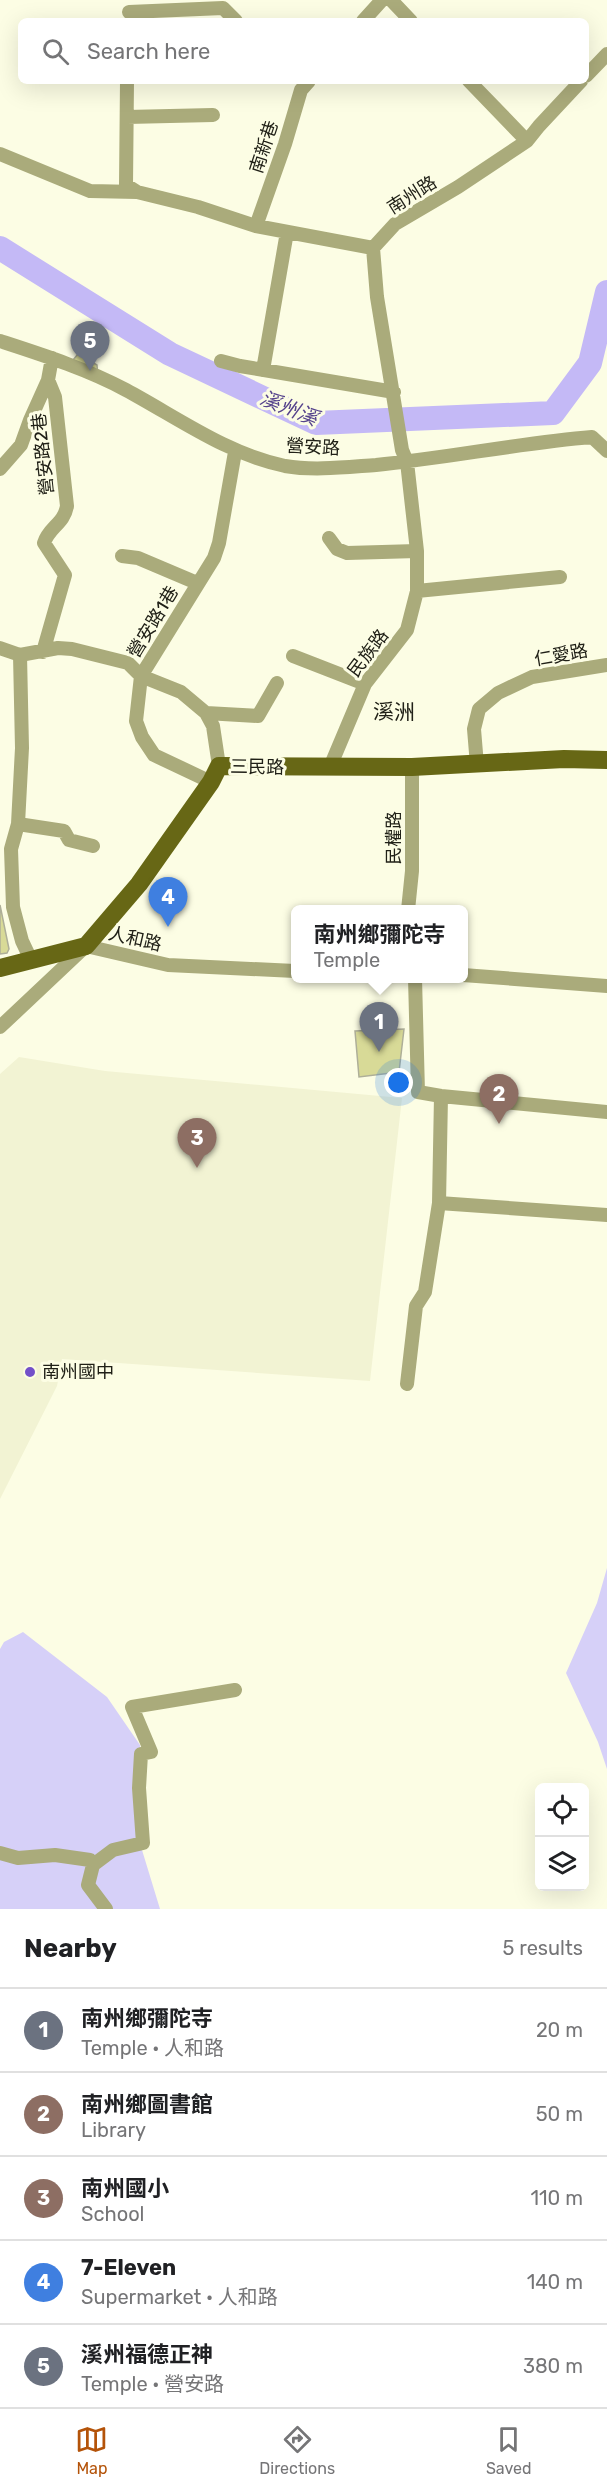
<!DOCTYPE html>
<meta charset="utf-8">
<style>
body{margin:0;font-family:Rubik,"Noto Sans TC",sans-serif;background:#f2f2f2;color:#202124}
.controls{position:absolute;right:18px;bottom:18px;display:grid;overflow:hidden;border-radius:9px;box-shadow:0 6px 24px #0002}
.controls button{width:54px;height:54px;display:grid;place-items:center;padding:0;border:0;border-bottom:2px solid #e0e0e0;background:#fff;color:#202124;font:30px sans-serif}
.you{position:absolute;left:399px;top:1083px;width:21px;height:21px;margin:-15px;border:4px solid #fff;border-radius:50%;background:#1a73e8;box-shadow:0 0 0 9px #1a73e833}
.badge{display:grid;place-items:center;width:39px;height:39px;border-radius:50%;background:#b45309;color:#fff;font-size:20px;font-weight:700}
.pin{position:absolute;translate:-50% -50px;filter:drop-shadow(0 2px 3px #0008)}
.pin::after{content:'';position:absolute;top:32px;width:21px;height:18px;background:inherit;clip-path:polygon(0 0,100% 0,50% 100%)}
.popup{position:absolute;left:291px;top:905px;width:177px;height:78px;box-sizing:border-box;display:grid;place-content:center;border-radius:9px;background:#fff;filter:drop-shadow(0 2px 4px #0005);font-size:20px;white-space:nowrap;color:#757577}
.popup b{font-size:22px;color:#202124}
.popup::after{content:'';position:absolute;left:50%;top:100%;margin-left:-12px;border:12px solid transparent;border-top-color:#fff}
.list{margin:0;padding:0;list-style:none}
h2{display:flex;justify-content:space-between;align-items:center;height:78px;margin:0;padding:0 24px;font-size:26px}
h2 small{font-size:20px;font-weight:400;color:#757577}
.list li{display:grid;grid-template-columns:39px 1fr auto;gap:18px;align-items:center;box-sizing:border-box;height:84px;padding:0 24px;border-top:2px solid #e0e0e0}
.list b{display:block;font-size:22px;white-space:nowrap}
.list p{margin:0;font-size:20px;white-space:nowrap;color:#757577}
.list em{font-size:20px;font-style:normal;color:#757577}
.icon{flex:none;width:33px;height:33px;fill:none;stroke:currentColor;stroke-width:2;stroke-linecap:round;stroke-linejoin:round}
.map{position:relative;flex:none;width:607px;height:1909px;overflow:hidden}
.search{position:absolute;background:#fff;box-shadow:0 6px 24px #0002;left:18px;right:18px;top:18px;height:66px;display:flex;align-items:center;gap:15px;box-sizing:border-box;padding:0 21px;border-radius:9px;color:#757577;font-size:22px}
.sheet{height:498px;background:#fff}
nav{display:flex;justify-content:space-around;align-items:center;box-sizing:border-box;height:84px;border-top:2px solid #e0e0e0;background:#fff;font-size:16px;color:#757577}
nav a{display:grid;justify-items:center;gap:3px}
nav .on{color:#b45309}
.map>svg:first-child{display:block}
.built{fill:#f2f3d3}
.green{fill:#d6d0f8}
.lines{fill:none;stroke-linecap:round;stroke-linejoin:round}
.river{stroke:#c4b9f6;stroke-width:24}
.building{fill:#d8da97;stroke:#aeaf98;stroke-width:1.5}
.minor{stroke:#aaab7b;stroke-width:14}
.major{stroke:#676715;stroke-width:18}
.poi-dot{fill:#7350c9;stroke:#fcfde4;stroke-width:2}
.labels{text-anchor:middle;stroke-width:6;stroke-linejoin:round;paint-order:stroke}
.street-label{font-size:18px;fill:#202017;stroke:#fcfde4}
.poi-label{font-size:18px;fill:#202017;stroke:#fcfde4;text-anchor:start}
.water-label{font-size:20px;font-style:italic;fill:#56438c;stroke:#fcfde4}
.quarter-label{font-size:21px;fill:#202017;stroke:#fcfde4}
</style>
<div class="map">
<svg width="607" height="1909" viewBox="0 0 607 1909">
<rect width="100%" height="100%" fill="#fcfde4"/>
<path class="built" d="M19 1057 105 1071 402 1098 370 1381 62 1359 57 1386 0 1499V1074Z"/>
<path class="green" d="M607 1568V1769L598 1742 566 1673 597 1603Z
M23 1632 107 1697 140 1745 147 1807 142 1850 160 1909H0V1649L4 1642Z"/>
<g class="lines">
<path class="river" d="M0 248 170 354 316 423 553 413 590 363 607 292"/>
</g>
<path class="building" d="M78 354 97 365 98 377 68 366Z
M0 905 9 949 7 953 0 954Z
M404 1029 399 1072 359 1077 355 1031Z"/>
<g class="lines">
<path class="minor" d="M391 0 411 21
M129 12 223 8 236 21
M363 21 382 0
M586 76 607 54
M127 81 126 185 137 192
M469 81 527 141
M127 117 213 115
M0 154 90 191 137 192 198 207 256 226 373 248
M256 226 285 144 301 90 309 81
M0 341C43 355 87 369 126 390 178 418 227 454 285 466 314 471 347 467 376 465 448 458 519 443 592 437L607 451
M221 361 240 366 394 392
M263 370 287 232
M0 469 21 445 30 420 48 380 52 358
M329 538 337 549 347 553 417 551
M122 556 138 558 197 583
M417 591 560 577
M0 648 20 655 22 748 18 824 11 849 13 907 22 941 31 960
M43 652 65 575 44 543C49 527 64 524 67 506L55 397 48 380
M20 655 58 648 72 649 128 663 141 676 181 692 206 713 213 726 219 766
M293 656 365 684
M206 713 258 716 277 683
M477 765 474 729 479 709 498 693 532 677 607 665
M330 767 365 684 407 630 417 591V551L407 462 402 450 377 297 373 248 395 224 458 187 527 141 539 126 581 81
M211 782 154 755 142 737 136 721 141 676 214 558 219 543 235 452
M18 824 64 831 69 840 93 846
M408 910 412 871V767
M463 975 607 986
M415 978 418 1092 441 1096 607 1112
M0 1027 86 946 168 965 295 971
M439 1203 607 1215
M407 1384 416 1306 425 1292 439 1203 441 1096
M0 1853 18 1858 55 1855 90 1860 93 1865
M106 1909 88 1885 93 1865 113 1850 143 1843 139 1788 141 1754 151 1752 132 1707 235 1690"/>
<path class="major" d="M0 968 86 946 139 884 211 782 219 766 412 767 564 759 607 760"/>
</g>
<circle class="poi-dot" cx="30" cy="1372" r="6"/>
<g class="labels">
<g class="street-label">
<text transform="translate(264 147) rotate(-72)" y="6">南新巷</text>
<text transform="translate(412 195) rotate(-32)" y="6">南州路</text>
<text transform="translate(313 447) rotate(3)" y="6">營安路</text>
<text transform="translate(43 454) rotate(-96)" y="6">營安路2巷</text>
<text transform="translate(153 622) rotate(-59)" y="6">營安路1巷</text>
<text transform="translate(368 653) rotate(-53)" y="6">民族路</text>
<text transform="translate(561 655) rotate(-10)" y="6">仁愛路</text>
<text transform="translate(257 767) rotate(1)" y="6">三民路</text>
<text transform="translate(394 838) rotate(-90)" y="6">民權路</text>
<text transform="translate(135 939) rotate(13)" y="6">人和路</text>
</g>
<g class="poi-label">
<text x="42" y="1378">南州國中</text>
</g>
<g class="water-label">
<text transform="translate(289 408) rotate(22)" y="7">溪州溪</text>
</g>
<g class="quarter-label">
<text x="394" y="719">溪洲</text>
</g>
</g>
</svg>
<div class="controls">
<button><svg class="icon" aria-label="locate" viewBox="0 0 24 24"><circle cx="12" cy="12" r="6"/><path d="M12 2v4M12 18v4M2 12h4M18 12h4"/></svg></button>
<button><svg class="icon" aria-label="layers" viewBox="0 0 24 24"><path d="M12 4l9 5-9 5-9-5zM3 14l9 5 9-5"/></svg></button>
</div>
<div class="you"></div>
<div class="pin badge" style="left:379px;top:1052px;background:#6b7280">1</div>
<div class="popup"><b>南州鄉彌陀寺</b>Temple</div>
<div class="pin badge" style="left:499px;top:1124px;background:#8d6e63">2</div>
<div class="pin badge" style="left:197px;top:1168px;background:#8d6e63">3</div>
<div class="pin badge" style="left:168px;top:927px;background:#3f7fe0">4</div>
<div class="pin badge" style="left:90px;top:371px;background:#6b7280">5</div>
<div class="search"><svg class="icon" aria-label="search" viewBox="0 0 24 24"><circle cx="10" cy="10" r="6"/><path d="M15 15l6 6"/></svg>Search here</div>
</div>
<section class="sheet">
<h2>Nearby<small>5 results</small></h2>
<ul class="list">
<li><span class="badge" style="background:#6b7280">1</span><div><b>南州鄉彌陀寺</b><p>Temple · 人和路</p></div><em>20 m</em></li>
<li><span class="badge" style="background:#8d6e63">2</span><div><b>南州鄉圖書館</b><p>Library</p></div><em>50 m</em></li>
<li><span class="badge" style="background:#8d6e63">3</span><div><b>南州國小</b><p>School</p></div><em>110 m</em></li>
<li><span class="badge" style="background:#3f7fe0">4</span><div><b>7-Eleven</b><p>Supermarket · 人和路</p></div><em>140 m</em></li>
<li><span class="badge" style="background:#6b7280">5</span><div><b>溪州福德正神</b><p>Temple · 營安路</p></div><em>380 m</em></li>
</ul>
</section>
<nav>
<a class="on"><svg class="icon" aria-label="map" viewBox="0 0 24 24"><path d="M3 6l6-2 6 2 6-2v14l-6 2-6-2-6 2zM9 4v14M15 6v14"/></svg>Map</a>
<a><svg class="icon" aria-label="directions" viewBox="0 0 24 24"><path d="M12 3l9 9-9 9-9-9zM9 14v-3h6M13 9l2 2-2 2"/></svg>Directions</a>
<a><svg class="icon" aria-label="saved" viewBox="0 0 24 24"><path d="M7 4h10v16l-5-4-5 4z"/></svg>Saved</a>
</nav>
